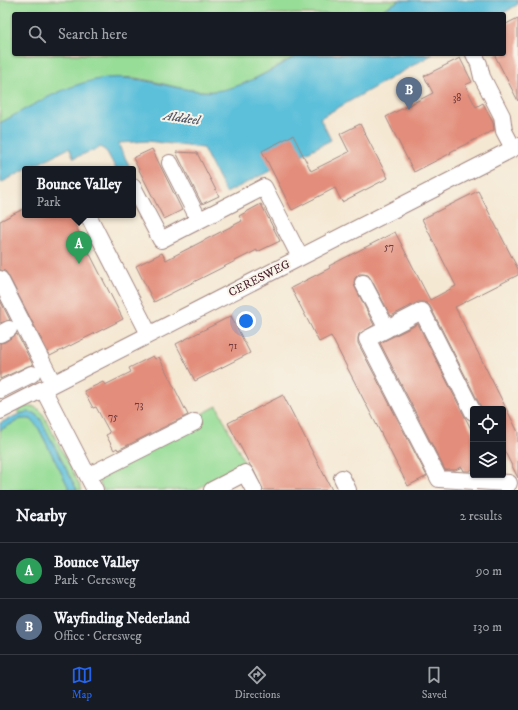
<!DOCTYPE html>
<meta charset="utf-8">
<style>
body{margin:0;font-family:"IM FELL DW Pica",serif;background:#242831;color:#f1f3f6}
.controls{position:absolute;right:12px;bottom:12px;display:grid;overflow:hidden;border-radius:4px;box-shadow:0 1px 3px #0004}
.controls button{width:36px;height:36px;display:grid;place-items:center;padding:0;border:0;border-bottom:1px solid #363941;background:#171b24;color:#f1f3f6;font:20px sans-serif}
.you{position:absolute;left:246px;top:321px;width:14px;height:14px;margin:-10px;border:3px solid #fff;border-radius:50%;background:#1a73e8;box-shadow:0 0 0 6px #1a73e833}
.badge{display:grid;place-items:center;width:26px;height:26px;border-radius:50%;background:#2563eb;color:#fff;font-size:13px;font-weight:700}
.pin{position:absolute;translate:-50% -33px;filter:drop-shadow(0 1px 2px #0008)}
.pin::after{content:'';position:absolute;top:21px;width:14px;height:12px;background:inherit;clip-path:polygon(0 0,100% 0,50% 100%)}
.popup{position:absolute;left:22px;top:166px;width:114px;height:52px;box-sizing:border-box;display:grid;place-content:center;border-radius:4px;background:#171b24;filter:drop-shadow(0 1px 3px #0005);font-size:13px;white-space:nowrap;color:#9ea1a6}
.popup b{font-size:15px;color:#f1f3f6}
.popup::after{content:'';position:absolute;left:50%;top:100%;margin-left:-8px;border:8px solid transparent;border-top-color:#171b24}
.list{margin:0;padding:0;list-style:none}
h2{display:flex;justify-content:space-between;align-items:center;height:52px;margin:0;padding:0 16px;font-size:17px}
h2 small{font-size:13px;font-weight:400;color:#9ea1a6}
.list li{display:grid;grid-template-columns:26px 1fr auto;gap:12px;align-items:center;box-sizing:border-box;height:56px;padding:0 16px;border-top:1px solid #363941}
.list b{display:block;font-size:15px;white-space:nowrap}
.list p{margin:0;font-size:13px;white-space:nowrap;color:#9ea1a6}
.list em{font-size:13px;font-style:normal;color:#9ea1a6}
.icon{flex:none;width:22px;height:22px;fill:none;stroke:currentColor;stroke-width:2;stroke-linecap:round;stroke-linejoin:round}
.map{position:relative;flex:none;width:518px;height:490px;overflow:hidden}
.search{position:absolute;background:#171b24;box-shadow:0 1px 3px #0004;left:12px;right:12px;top:12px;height:44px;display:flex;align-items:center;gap:10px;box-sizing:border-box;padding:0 14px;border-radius:4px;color:#9ea1a6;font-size:15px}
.sheet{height:164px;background:#171b24}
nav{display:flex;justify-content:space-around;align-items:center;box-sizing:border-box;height:56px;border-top:1px solid #363941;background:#171b24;font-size:11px;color:#9ea1a6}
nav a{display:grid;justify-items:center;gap:2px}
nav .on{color:#2563eb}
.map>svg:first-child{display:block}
.green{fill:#97dd97;stroke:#707e61}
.water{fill:#5cc0da;stroke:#537082}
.building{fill:#e38e7c}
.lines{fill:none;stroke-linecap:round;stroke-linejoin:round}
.minor-casing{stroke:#a0847f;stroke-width:18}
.minor{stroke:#fff;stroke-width:16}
.labels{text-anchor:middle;stroke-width:4;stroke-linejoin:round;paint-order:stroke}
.number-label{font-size:10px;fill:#703b3f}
.street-label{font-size:12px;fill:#4a1f2b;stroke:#f7f3e8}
.water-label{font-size:13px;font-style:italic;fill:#505768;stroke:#f7f3e8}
</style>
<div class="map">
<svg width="518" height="490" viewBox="0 0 518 490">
<rect width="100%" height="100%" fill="#f7f3e8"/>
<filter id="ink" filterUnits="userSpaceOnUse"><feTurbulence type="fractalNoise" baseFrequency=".025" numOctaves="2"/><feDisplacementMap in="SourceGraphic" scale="8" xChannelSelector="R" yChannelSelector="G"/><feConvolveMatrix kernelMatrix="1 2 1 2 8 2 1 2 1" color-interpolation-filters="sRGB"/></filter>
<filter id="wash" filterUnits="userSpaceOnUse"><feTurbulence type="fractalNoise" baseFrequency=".012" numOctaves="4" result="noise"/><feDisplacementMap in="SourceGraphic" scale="16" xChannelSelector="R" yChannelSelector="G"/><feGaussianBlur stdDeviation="0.9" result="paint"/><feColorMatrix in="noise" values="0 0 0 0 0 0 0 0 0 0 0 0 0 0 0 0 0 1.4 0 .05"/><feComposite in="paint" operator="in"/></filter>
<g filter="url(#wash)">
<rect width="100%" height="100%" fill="#f5e8d3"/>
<path class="green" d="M0 0H400L375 14H14V54H300C279 65 243 88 220 91 208 92 196 91 184 89 165 85 138 75 118 78 71 83 41 101 0 123Z
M32 406 40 410 44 416 82 490H77L40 418 22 413 19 414 17 411 24 407Z
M217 406 245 464 195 490H103L98 480 196 417Z
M27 418C34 420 36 423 39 429L70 490H0V430L21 419Z"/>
<path class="water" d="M400 0H518V4L502 14H375Z
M300 54H433L320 118 331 140 226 193 203 148 148 141 119 143 120 148 131 169H116L107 152 101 147 74 158 69 148 0 183V123C33 105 68 83 106 78 138 75 168 88 199 91 235 95 270 70 300 54Z
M27 412 34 413 40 418 77 490H70L39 429 31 419H21L0 430V423L19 414Z"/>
<g id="blocks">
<path class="building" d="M518 18V101L494 54H504V25Z
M460 58 472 82 465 85 476 107 483 103 493 123 494 130 450 152 451 153 414 172 386 117 433 93 424 76Z
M360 124 388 178 342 202 335 188 292 210 262 151 293 135 311 171 349 152 340 134Z
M152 149 182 210 164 219 133 158Z
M176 152 197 153 219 196 202 204Z
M478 191 518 269V275L455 307 518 432V478L503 448V409H482L430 306 427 303 423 302H418L391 316 371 279 368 275 363 274H359L355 278 354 283 355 287 374 325 359 334 358 338V343L427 476 408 486 331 336 319 342 291 288 330 268 329 266 395 232 430 300 456 286 422 219Z
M261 204 280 241 257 252V250L154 302 136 266 162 253 166 260 242 221 239 216Z
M25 208V215H70L123 319 50 356 8 275 5 271 0 270V221Z
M0 300 10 320 0 323Z
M231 316 250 353 195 381 176 344Z
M418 324 473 433V469L469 471H464L462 467 455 470H445L380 343Z
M17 334 33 365 28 366 0 379V343L5 342Z
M153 356 155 359 159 357 188 415 118 450 117 448 114 450 106 435 110 433 96 407 93 408 84 391 103 382 105 385 131 372 129 368Z
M283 395 332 490H263L253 469 250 465 228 423Z"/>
</g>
</g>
<g filter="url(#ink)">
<use href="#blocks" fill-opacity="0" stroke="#a0847f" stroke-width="1"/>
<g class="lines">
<g class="minor-casing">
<path id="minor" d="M474 54 479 64 482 77 502 116 504 131 513 148
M170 163 199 220
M133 187 161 240 264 187 300 257
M88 215 149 334
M0 279 53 383
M363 283 387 329 367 339 439 479 509 483
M387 329 422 311 473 412
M0 334 9 329
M43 389 95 490
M0 390 32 374
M0 411 518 146
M88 476 195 422
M342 478 348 490
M212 490 245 473 254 490"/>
</g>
<use href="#minor" class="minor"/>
</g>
</g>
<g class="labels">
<g class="number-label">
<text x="457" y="101">38</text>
<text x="389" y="250">57</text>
<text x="233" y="349">71</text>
<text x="139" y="408">73</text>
<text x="113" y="420">75</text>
</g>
<g class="street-label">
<text transform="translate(259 278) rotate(-27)" y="4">CERESWEG</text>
</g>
<g class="water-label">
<text transform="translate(182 117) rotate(8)" y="5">Alddeel</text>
</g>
</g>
</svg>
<div class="controls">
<button><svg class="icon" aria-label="locate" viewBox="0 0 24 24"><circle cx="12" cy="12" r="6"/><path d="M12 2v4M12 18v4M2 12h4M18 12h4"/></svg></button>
<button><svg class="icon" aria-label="layers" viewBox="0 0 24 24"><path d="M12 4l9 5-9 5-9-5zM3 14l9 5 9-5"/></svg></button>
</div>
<div class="you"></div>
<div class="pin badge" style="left:79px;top:264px;background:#2e9e5b">A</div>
<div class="popup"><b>Bounce Valley</b>Park</div>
<div class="pin badge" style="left:409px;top:110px;background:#5c6f8a">B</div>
<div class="search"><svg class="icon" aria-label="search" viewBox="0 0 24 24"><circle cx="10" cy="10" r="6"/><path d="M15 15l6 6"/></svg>Search here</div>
</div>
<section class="sheet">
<h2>Nearby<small>2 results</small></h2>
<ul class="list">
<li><span class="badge" style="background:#2e9e5b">A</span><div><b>Bounce Valley</b><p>Park · Ceresweg</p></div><em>90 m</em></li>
<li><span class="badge" style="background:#5c6f8a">B</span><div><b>Wayfinding Nederland</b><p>Office · Ceresweg</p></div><em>130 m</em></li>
</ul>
</section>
<nav>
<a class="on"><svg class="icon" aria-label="map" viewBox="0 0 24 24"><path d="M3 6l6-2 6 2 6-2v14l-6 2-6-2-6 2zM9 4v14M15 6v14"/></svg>Map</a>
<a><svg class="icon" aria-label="directions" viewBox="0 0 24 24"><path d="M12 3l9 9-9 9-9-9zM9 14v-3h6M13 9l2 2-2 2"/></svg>Directions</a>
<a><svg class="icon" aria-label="saved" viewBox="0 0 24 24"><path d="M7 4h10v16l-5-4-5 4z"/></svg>Saved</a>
</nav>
